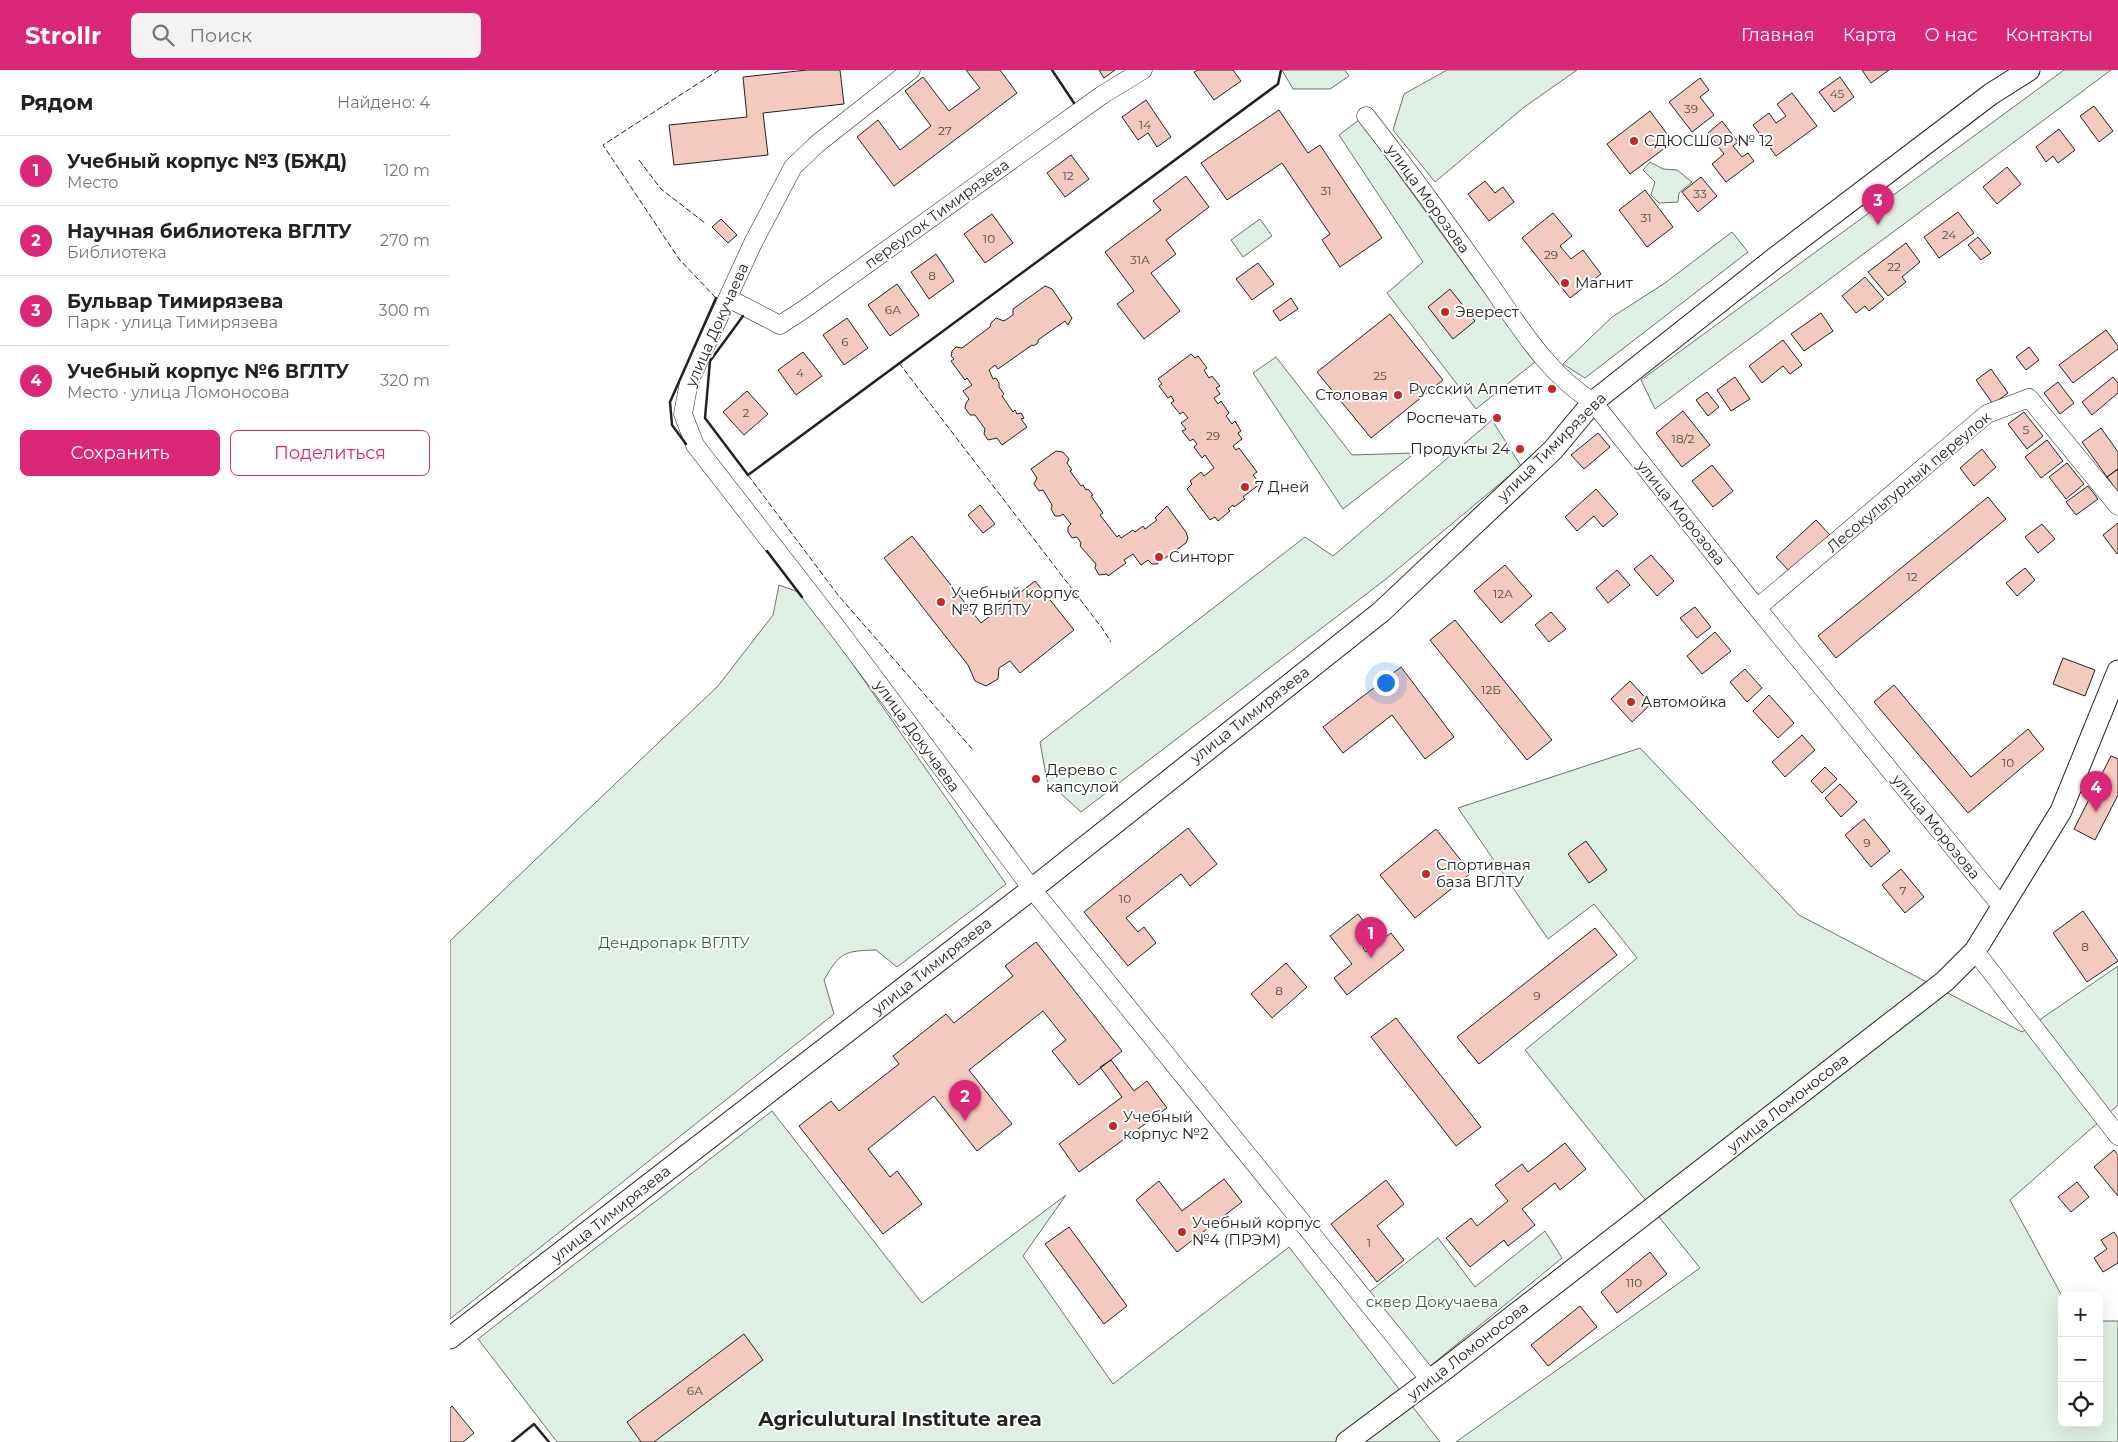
<!DOCTYPE html>
<html lang="ru">
<meta charset="utf-8">
<style>
body{margin:0;font-family:Montserrat,sans-serif;background:#f2f2f2;color:#222}
.controls{position:absolute;right:15px;bottom:15px;display:grid;overflow:hidden;border-radius:8px;box-shadow:0 5px 20px #0002}
.controls button{width:45px;height:45px;display:grid;place-items:center;padding:0;border:0;border-bottom:1px solid #e0e0e0;background:#fff;color:#222;font:25px sans-serif}
.you{position:absolute;left:935px;top:612px;width:18px;height:18px;margin:-12px;border:4px solid #fff;border-radius:50%;background:#1a73e8;box-shadow:0 0 0 8px #1a73e833}
.badge{display:grid;place-items:center;width:32px;height:32px;border-radius:50%;background:#db2777;color:#fff;font-size:16px;font-weight:700}
.pin{position:absolute;translate:-50% -41px;filter:drop-shadow(0 1px 2px #0008)}
.pin::after{content:'';position:absolute;top:26px;width:18px;height:15px;background:inherit;clip-path:polygon(0 0,100% 0,50% 100%)}
.list{margin:0;padding:0;list-style:none}
h2{display:flex;justify-content:space-between;align-items:center;height:65px;margin:0;padding:0 20px;font-size:21px}
h2 small{font-size:16px;font-weight:400;color:#767676}
.list li{display:grid;grid-template-columns:32px 1fr auto;gap:15px;align-items:center;box-sizing:border-box;height:70px;padding:0 20px;border-top:1px solid #e0e0e0}
.list b{display:block;font-size:19px;white-space:nowrap}
.list p{margin:0;font-size:16px;white-space:nowrap;color:#767676}
.list em{font-size:16px;font-style:normal;color:#767676}
.actions{display:flex;gap:10px;padding:15px 20px}
.actions a{flex:1;padding:11px 0;border:1px solid #db2777;border-radius:8px;text-align:center;font-size:18px;color:#db2777}
.actions .main{background:#db2777;color:#fff}
.icon{flex:none;width:28px;height:28px;fill:none;stroke:currentColor;stroke-width:2;stroke-linecap:round;stroke-linejoin:round}
.map{position:relative;flex:none;width:1668px;height:1372px;overflow:hidden}
header{display:flex;align-items:center;gap:30px;box-sizing:border-box;height:70px;padding:0 25px;background:#db2777;color:#fff}
header strong{font-size:24px}
nav{display:flex;gap:28px;margin-inline-start:auto;font-size:18px}
.search{width:350px;height:45px;background:#f2f2f2;display:flex;align-items:center;gap:12px;box-sizing:border-box;padding:0 18px;border-radius:8px;color:#767676;font-size:19px}
main{display:flex}
aside{flex:1;background:#fff}
.map>svg:first-child{display:block}
.green{fill:#e0efe3;stroke:#6f6f6f}
.building{fill:#f3c9c0;stroke:#222}
.lines{fill:none;stroke-linecap:round;stroke-linejoin:round}
.minor-casing{stroke:#222;stroke-width:19}
.major-casing{stroke:#222;stroke-width:23}
.minor{stroke:#fff;stroke-width:18}
.major{stroke:#fff;stroke-width:21}
.fence{stroke:#222;stroke-width:1;stroke-dasharray:6 2.5;stroke-linecap:butt}
.wall{stroke:#222;stroke-width:2.5}
.poi-dot{fill:#c62828;stroke:#fff;stroke-width:2}
.labels{text-anchor:middle;stroke-width:4;stroke-linejoin:round;paint-order:stroke}
.number-label{font-size:12px;fill:#564c4a}
.poi-label{font-size:15px;fill:#222;stroke:#fff;text-anchor:start}
.street-label{font-size:15px;fill:#222;stroke:#fff}
.park-label{font-size:15px;fill:#2f5e38;stroke:#fff}
.district-label{font-size:20px;font-weight:bold;fill:#222;stroke:#fff}
</style>
<header>
<strong>Strollr</strong>
<div class="search"><svg class="icon" aria-label="search" viewBox="0 0 24 24"><circle cx="10" cy="10" r="6"/><path d="M15 15l6 6"/></svg>Поиск</div>
<nav><a>Главная</a><a>Карта</a><a>О нас</a><a>Контакты</a></nav>
</header>
<main>
<aside>
<h2>Рядом<small>Найдено: 4</small></h2>
<ul class="list">
<li><span class="badge">1</span><div><b>Учебный корпус №3 (БЖД)</b><p>Место</p></div><em>120 m</em></li>
<li><span class="badge">2</span><div><b>Научная библиотека ВГЛТУ</b><p>Библиотека</p></div><em>270 m</em></li>
<li><span class="badge">3</span><div><b>Бульвар Тимирязева</b><p>Парк · улица Тимирязева</p></div><em>300 m</em></li>
<li><span class="badge">4</span><div><b>Учебный корпус №6 ВГЛТУ</b><p>Место · улица Ломоносова</p></div><em>320 m</em></li>
</ul>
<div class="actions"><a class="main">Сохранить</a><a>Поделиться</a></div>
</aside>
<div class="map">
<svg width="1668" height="1372" viewBox="0 0 1668 1372">
<rect width="100%" height="100%" fill="#fff"/>
<path class="green" d="M832 0H895L899 6 880 19H843Z
M997 0H1127L1073 38 985 112 943 60 954 24Z
M1614 0H1661L1205 339 1191 310Z
M909 50 1085 292 1026 339 937 223 973 192 889 65Z
M1200 92 1213 99 1227 100 1242 112 1229 123 1228 132 1209 133 1201 125 1205 112 1193 100Z
M810 149 822 166 793 187 781 170Z
M1282 162 1298 182 1135 308 1113 294 1162 247 1215 213Z
M826 287 902 385 965 383 893 439 803 303Z
M1042 350 1071 396 936 509 631 742 597 711 590 672 855 467 883 486Z
M329 515 354 524 556 814 447 897 426 880C394 881 390 882 374 910L384 944 0 1249V871L268 616 323 545Z
M1190 678 1349 845 1572 962 1668 896V1035L1560 1130 1612 1226V1353H1649V1251H1668V1372H1006L1250 1198 1075 980 1187 888 1144 834 1098 869 1008 738Z
M322 1041 472 1233 616 1125 573 1186 663 1314 839 1177 990 1372H107L28 1269Z
M1095 1161 1112 1188 979 1297 919 1222 988 1168 1025 1217Z"/>
<path class="building" d="M357 0H390L394 34 313 43 318 85 224 95 219 55 297 47 293 7Z
M516 0H550L567 23 444 116 407 67 428 50 450 80 481 56 455 21 473 7 499 41 530 18Z
M649 0H665L654 8Z
M748 0H783L791 11 764 30 744 2Z
M1412 0H1439L1421 13Z
M1390 7 1404 27 1384 42 1369 22Z
M1250 8 1259 20 1250 27 1264 45 1242 62 1219 32Z
M1342 23 1367 56 1326 86 1303 55 1319 43 1326 53 1336 46 1327 34Z
M696 30 721 67 707 77 698 63 688 70 672 47Z
M1644 36 1663 61 1649 72 1630 46Z
M829 40 858 83 870 75 932 168 890 197 872 170 880 164 832 93 777 130 751 93Z
M1200 41 1223 72 1180 104 1157 74Z
M1272 51 1288 72 1283 76 1292 87 1298 83 1304 91 1276 112 1262 94 1274 84 1258 63Z
M1609 59 1625 80 1608 93 1603 86 1596 92 1586 77Z
M621 85 639 109 615 127 597 103Z
M1557 97 1571 114 1547 134 1533 117Z
M736 106 759 137 716 170 726 184 701 203 730 241 694 269 667 234 684 221 655 182 711 140 703 131Z
M1251 107 1267 126 1248 142 1232 122Z
M1035 111 1045 123 1053 117 1064 132 1039 151 1018 124Z
M1195 120 1223 157 1197 177 1169 140Z
M1508 142 1524 163 1489 188 1474 167Z
M1103 143 1122 166 1110 176 1121 189 1133 180 1151 204 1120 228 1072 168Z
M542 144 563 173 535 193 514 164Z
M271 149 287 165 278 173 262 157Z
M1528 167 1541 183 1531 190 1518 175Z
M1456 173 1470 192 1452 207 1456 212 1438 226 1418 202Z
M486 184 504 211 479 229 461 202Z
M808 193 824 214 802 230 786 209Z
M1415 207 1434 229 1419 241 1415 236 1406 243 1392 226Z
M447 214 469 245 440 266 418 235Z
M595 216 602 219 622 248 618 255 615 251 588 270V273L583 276 582 275 548 299 545 295 539 300 543 309 546 308 549 313V317L554 324 552 326 563 342 565 340 567 344 571 343 574 348 571 349 577 357 552 375 547 368 538 370 534 364 535 359 525 345H520L515 338 516 333 519 329 513 321 522 315 517 308 515 310 501 291 504 289 501 286 502 281 506 277 512 278 540 257 541 253 546 248 554 251 563 245V239Z
M1000 219 1025 251 1003 269 978 237Z
M841 228 848 239 830 251 823 241Z
M1371 243 1383 261 1354 281 1341 264Z
M940 244 993 310 921 368 867 302Z
M397 248 418 278 394 295 373 265Z
M1656 260 1668 276V279L1623 313 1609 295Z
M1333 270 1352 295 1340 304 1333 296 1312 313 1299 296Z
M1579 277 1589 290 1576 300 1566 287Z
M353 282 372 306 346 325 328 300Z
M741 284 745 288 748 286 757 298 754 300 759 308 762 306 770 316 766 318 770 324 764 328 768 334 771 331 779 343 776 346 782 354 785 351 791 361 788 363 792 369 783 376 786 380 789 378 807 402 803 405 810 414 793 427 795 429 784 437 783 435 778 439 780 441 768 451 765 447 760 450 737 419 742 414 740 411 751 402 754 406 764 398 755 385 752 388 744 377 747 374 743 369 740 371 732 361 736 359 731 353 738 348 733 342 730 344 721 333 724 331 721 326 718 328 709 316 712 314 708 309Z
M1541 299 1558 323 1543 334 1526 310Z
M1285 307 1300 329 1281 341 1267 320Z
M1663 307 1668 313V323L1642 345 1632 332Z
M1608 312 1624 333 1610 344 1594 323Z
M297 321 318 344 294 365 273 342Z
M1257 322 1269 337 1258 346 1246 330Z
M1233 341 1260 375 1232 397 1206 363Z
M1574 342 1593 366 1577 379 1558 354Z
M1651 358 1668 382V399L1657 407 1632 372Z
M1148 363 1160 377 1134 399 1121 385Z
M1597 370 1613 391 1591 408 1575 387Z
M1532 379 1546 397 1524 416 1510 398Z
M606 381 613 382 619 389 617 393 622 400 620 401 631 416 633 415 636 420 638 419 643 425 641 426 653 443 650 445 667 467 669 465 671 468 683 460 685 462 693 456 695 459 707 450 705 448 717 436 736 462 738 468 736 473 707 494H702L698 490 691 495 683 484 674 490 676 493 658 506 657 504 649 505 645 498 646 494 630 476 631 473 627 467 622 468 618 462V457L621 454 613 444 610 446H605L601 439 602 435 593 420 589 421 584 414 587 408 581 399Z
M1617 393 1634 414 1616 429 1599 407Z
M1262 395 1283 421 1263 437 1242 411Z
M1668 399V422L1657 407Z
M1638 416 1648 429 1626 445 1616 432Z
M1146 419 1168 444 1153 457 1144 446 1127 461 1115 447Z
M1538 427 1556 449 1386 588 1368 566Z
M530 435 545 454 533 463 518 445Z
M1366 450 1380 465 1339 501 1326 487Z
M1668 453V483L1667 484 1653 465Z
M1592 454 1605 469 1588 483 1575 467Z
M462 466 531 553 585 511 624 560 570 603 560 591 549 598 548 609 536 616 525 611 518 595 434 488Z
M1201 485 1224 511 1207 526 1184 499Z
M1055 495 1082 526 1051 553 1024 521Z
M1575 498 1585 510 1567 526 1556 513Z
M1167 500 1180 515 1158 533 1146 518Z
M1245 537 1261 557 1247 568 1230 548Z
M1101 542 1116 559 1099 572 1085 555Z
M1005 550 1102 670 1077 690 980 570Z
M1265 562 1281 581 1252 604 1237 586Z
M1613 588 1645 600 1635 626 1603 614Z
M951 597 1004 667 975 689 942 645 893 683 873 657Z
M1295 599 1312 618 1297 632 1280 612Z
M1180 611 1201 634 1182 652 1161 629Z
M1444 615 1521 707 1578 659 1594 679 1518 743 1424 632Z
M1319 625 1344 653 1328 668 1303 641Z
M1352 665 1365 680 1335 707 1322 692Z
M1661 686 1668 689V725L1645 770 1624 759Z
M1375 697 1387 709 1372 723 1361 711Z
M1390 714 1407 732 1391 747 1375 728Z
M1414 749 1440 781 1421 797 1395 765Z
M738 758 767 794 740 816 731 804 676 848 688 862 694 857 706 873 678 896 634 842Z
M986 759 1021 803 965 848 930 805Z
M1136 771 1157 800 1139 813 1118 784Z
M1451 799 1474 827 1455 843 1432 815Z
M1633 841 1668 891 1637 912 1603 863Z
M908 844 926 867 913 878 916 882 941 863 954 880 897 925 884 908 902 894 880 866Z
M1145 858 1167 885 1029 994 1007 967Z
M586 872 672 981 629 1015 602 981 616 970 593 941 519 1000 562 1054 527 1081 484 1026 418 1079 440 1107 447 1101 472 1134 433 1164 349 1056 381 1031 389 1041 449 994 443 986 496 944 504 953 563 906 555 896Z
M836 893 857 917 822 948 801 924Z
M946 948 1031 1057 1006 1076 921 967Z
M661 990 684 1021 697 1011 717 1038 629 1102 609 1074 672 1027 650 997Z
M1115 1073 1136 1099 1110 1120 1105 1113 1072 1139 1085 1155 1058 1176 1054 1170 1020 1197 996 1168 1021 1148 1027 1156 1058 1131 1045 1115 1072 1094 1078 1102Z
M1664 1080 1668 1085V1126L1644 1097Z
M774 1109 792 1132 727 1182 686 1130 709 1111 732 1141Z
M936 1110 954 1134 927 1156 954 1190 927 1212 881 1154Z
M1627 1112 1639 1127 1621 1142 1608 1127Z
M619 1157 677 1236 654 1254 595 1174Z
M1664 1162 1668 1168V1193L1653 1202 1644 1188 1657 1179 1651 1170Z
M1200 1182 1217 1204 1167 1243 1151 1222Z
M1130 1236 1147 1257 1098 1296 1081 1275Z
M294 1264 313 1290 204 1372H191L177 1352Z
M2 1336 24 1363 13 1372H0V1338Z"/>
<g class="lines">
<g class="minor-casing">
<path id="minor" d="M461 0 367 74 343 97 303 173 239 312 233 344 245 375 388 559 582 819 980 1310
M916 46C957 98 996 152 1034 206 1067 252 1095 302 1143 332L1307 538 1552 837
M278 228 330 255 356 238 652 25 693 0
M1307 538 1537 344 1579 328 1668 436
M1525 881 1668 1066"/>
</g>
<g class="major-casing">
<path id="major" d="M0 1268 582 819 931 542 1103 380 1143 332 1325 188 1541 24 1579 0
M897 1372 995 1299 1495 911 1525 881 1611 741 1668 601"/>
</g>
<use href="#minor" class="minor"/>
<use href="#major" class="major"/>
<path class="fence" d="M189 90 211 119 255 153
M266 228 229 189 153 75 269 0
M449 293 652 558 661 572
M298 405 388 525 523 680"/>
<path class="wall" d="M602 0 624 33
M293 246 260 291 255 348 298 405 828 14 831 0
M236 374 222 355 220 332 266 228
M317 481 352 527
M62 1372 84 1354 99 1372"/>
</g>
<g class="poi-dot">
<circle cx="1184" cy="71" r="5"/>
<circle cx="1115" cy="213" r="5"/>
<circle cx="995" cy="242" r="5"/>
<circle cx="1102" cy="319" r="5"/>
<circle cx="948" cy="325" r="5"/>
<circle cx="1047" cy="348" r="5"/>
<circle cx="1070" cy="379" r="5"/>
<circle cx="795" cy="417" r="5"/>
<circle cx="709" cy="487" r="5"/>
<circle cx="491" cy="532" r="5"/>
<circle cx="1181" cy="632" r="5"/>
<circle cx="586" cy="709" r="5"/>
<circle cx="976" cy="804" r="5"/>
<circle cx="663" cy="1056" r="5"/>
<circle cx="732" cy="1162" r="5"/>
</g>
<g class="labels">
<g class="number-label">
<text x="1387" y="28">45</text>
<text x="1241" y="43">39</text>
<text x="695" y="59">14</text>
<text x="495" y="65">27</text>
<text x="618" y="110">12</text>
<text x="876" y="125">31</text>
<text x="1250" y="128">33</text>
<text x="1196" y="152">31</text>
<text x="1499" y="169">24</text>
<text x="539" y="173">10</text>
<text x="1101" y="189">29</text>
<text x="690" y="194">31А</text>
<text x="1444" y="201">22</text>
<text x="482" y="210">8</text>
<text x="443" y="244">6А</text>
<text x="395" y="276">6</text>
<text x="350" y="307">4</text>
<text x="930" y="310">25</text>
<text x="296" y="347">2</text>
<text x="1576" y="364">5</text>
<text x="763" y="370">29</text>
<text x="1233" y="373">18/2</text>
<text x="1462" y="511">12</text>
<text x="1053" y="528">12А</text>
<text x="1041" y="624">12Б</text>
<text x="1558" y="697">10</text>
<text x="1417" y="777">9</text>
<text x="1453" y="825">7</text>
<text x="675" y="833">10</text>
<text x="1635" y="881">8</text>
<text x="829" y="925">8</text>
<text x="1087" y="930">9</text>
<text x="919" y="1177">1</text>
<text x="1184" y="1217">110</text>
<text x="245" y="1325">6А</text>
</g>
<g class="poi-label">
<text x="1194" y="76">СДЮСШОР № 12</text>
<text x="1125" y="218">Магнит</text>
<text x="1005" y="247">Эверест</text>
<text x="1092" y="324" text-anchor="end">Русский Аппетит</text>
<text x="938" y="330" text-anchor="end">Столовая</text>
<text x="1037" y="353" text-anchor="end">Роспечать</text>
<text x="1060" y="384" text-anchor="end">Продукты 24</text>
<text x="805" y="422">7 Дней</text>
<text x="719" y="492">Синторг</text>
<text x="501" y="528">Учебный корпус<tspan x="501" dy="17">№7 ВГЛТУ</tspan></text>
<text x="1191" y="637">Автомойка</text>
<text x="596" y="705">Дерево с<tspan x="596" dy="17">капсулой</tspan></text>
<text x="986" y="800">Спортивная<tspan x="986" dy="17">база ВГЛТУ</tspan></text>
<text x="673" y="1052">Учебный<tspan x="673" dy="17">корпус №2</tspan></text>
<text x="742" y="1158">Учебный корпус<tspan x="742" dy="17">№4 (ПРЭМ)</tspan></text>
</g>
<g class="street-label">
<text transform="translate(978 129) rotate(54)" y="5">улица Морозова</text>
<text transform="translate(487 144) rotate(-36)" y="5">переулок Тимирязева</text>
<text transform="translate(267 255) rotate(-66)" y="5">улица Докучаева</text>
<text transform="translate(1102 377) rotate(-45)" y="5">улица Тимирязева</text>
<text transform="translate(1459 412) rotate(-40)" y="5">Лесокультурный переулок</text>
<text transform="translate(1231 443) rotate(51)" y="5">улица Морозова</text>
<text transform="translate(800 645) rotate(-38)" y="5">улица Тимирязева</text>
<text transform="translate(467 666) rotate(54)" y="5">улица Докучаева</text>
<text transform="translate(1486 757) rotate(51)" y="5">улица Морозова</text>
<text transform="translate(482 896) rotate(-38)" y="5">улица Тимирязева</text>
<text transform="translate(1338 1033) rotate(-38)" y="5">улица Ломоносова</text>
<text transform="translate(161 1144) rotate(-38)" y="5">улица Тимирязева</text>
<text transform="translate(1018 1281) rotate(-38)" y="5">улица Ломоносова</text>
</g>
<g class="park-label">
<text x="224" y="878">Дендропарк ВГЛТУ</text>
<text x="982" y="1237">сквер Докучаева</text>
</g>
<g class="district-label">
<text x="450" y="1356">Agriculutural Institute area</text>
</g>
</g>
</svg>
<div class="controls">
<button>+</button>
<button>−</button>
<button><svg class="icon" aria-label="locate" viewBox="0 0 24 24"><circle cx="12" cy="12" r="6"/><path d="M12 2v4M12 18v4M2 12h4M18 12h4"/></svg></button>
</div>
<div class="you"></div>
<div class="pin badge" style="left:921px;top:888px">1</div>
<div class="pin badge" style="left:515px;top:1051px">2</div>
<div class="pin badge" style="left:1428px;top:155px">3</div>
<div class="pin badge" style="left:1646px;top:742px">4</div>
</div>
</main>
